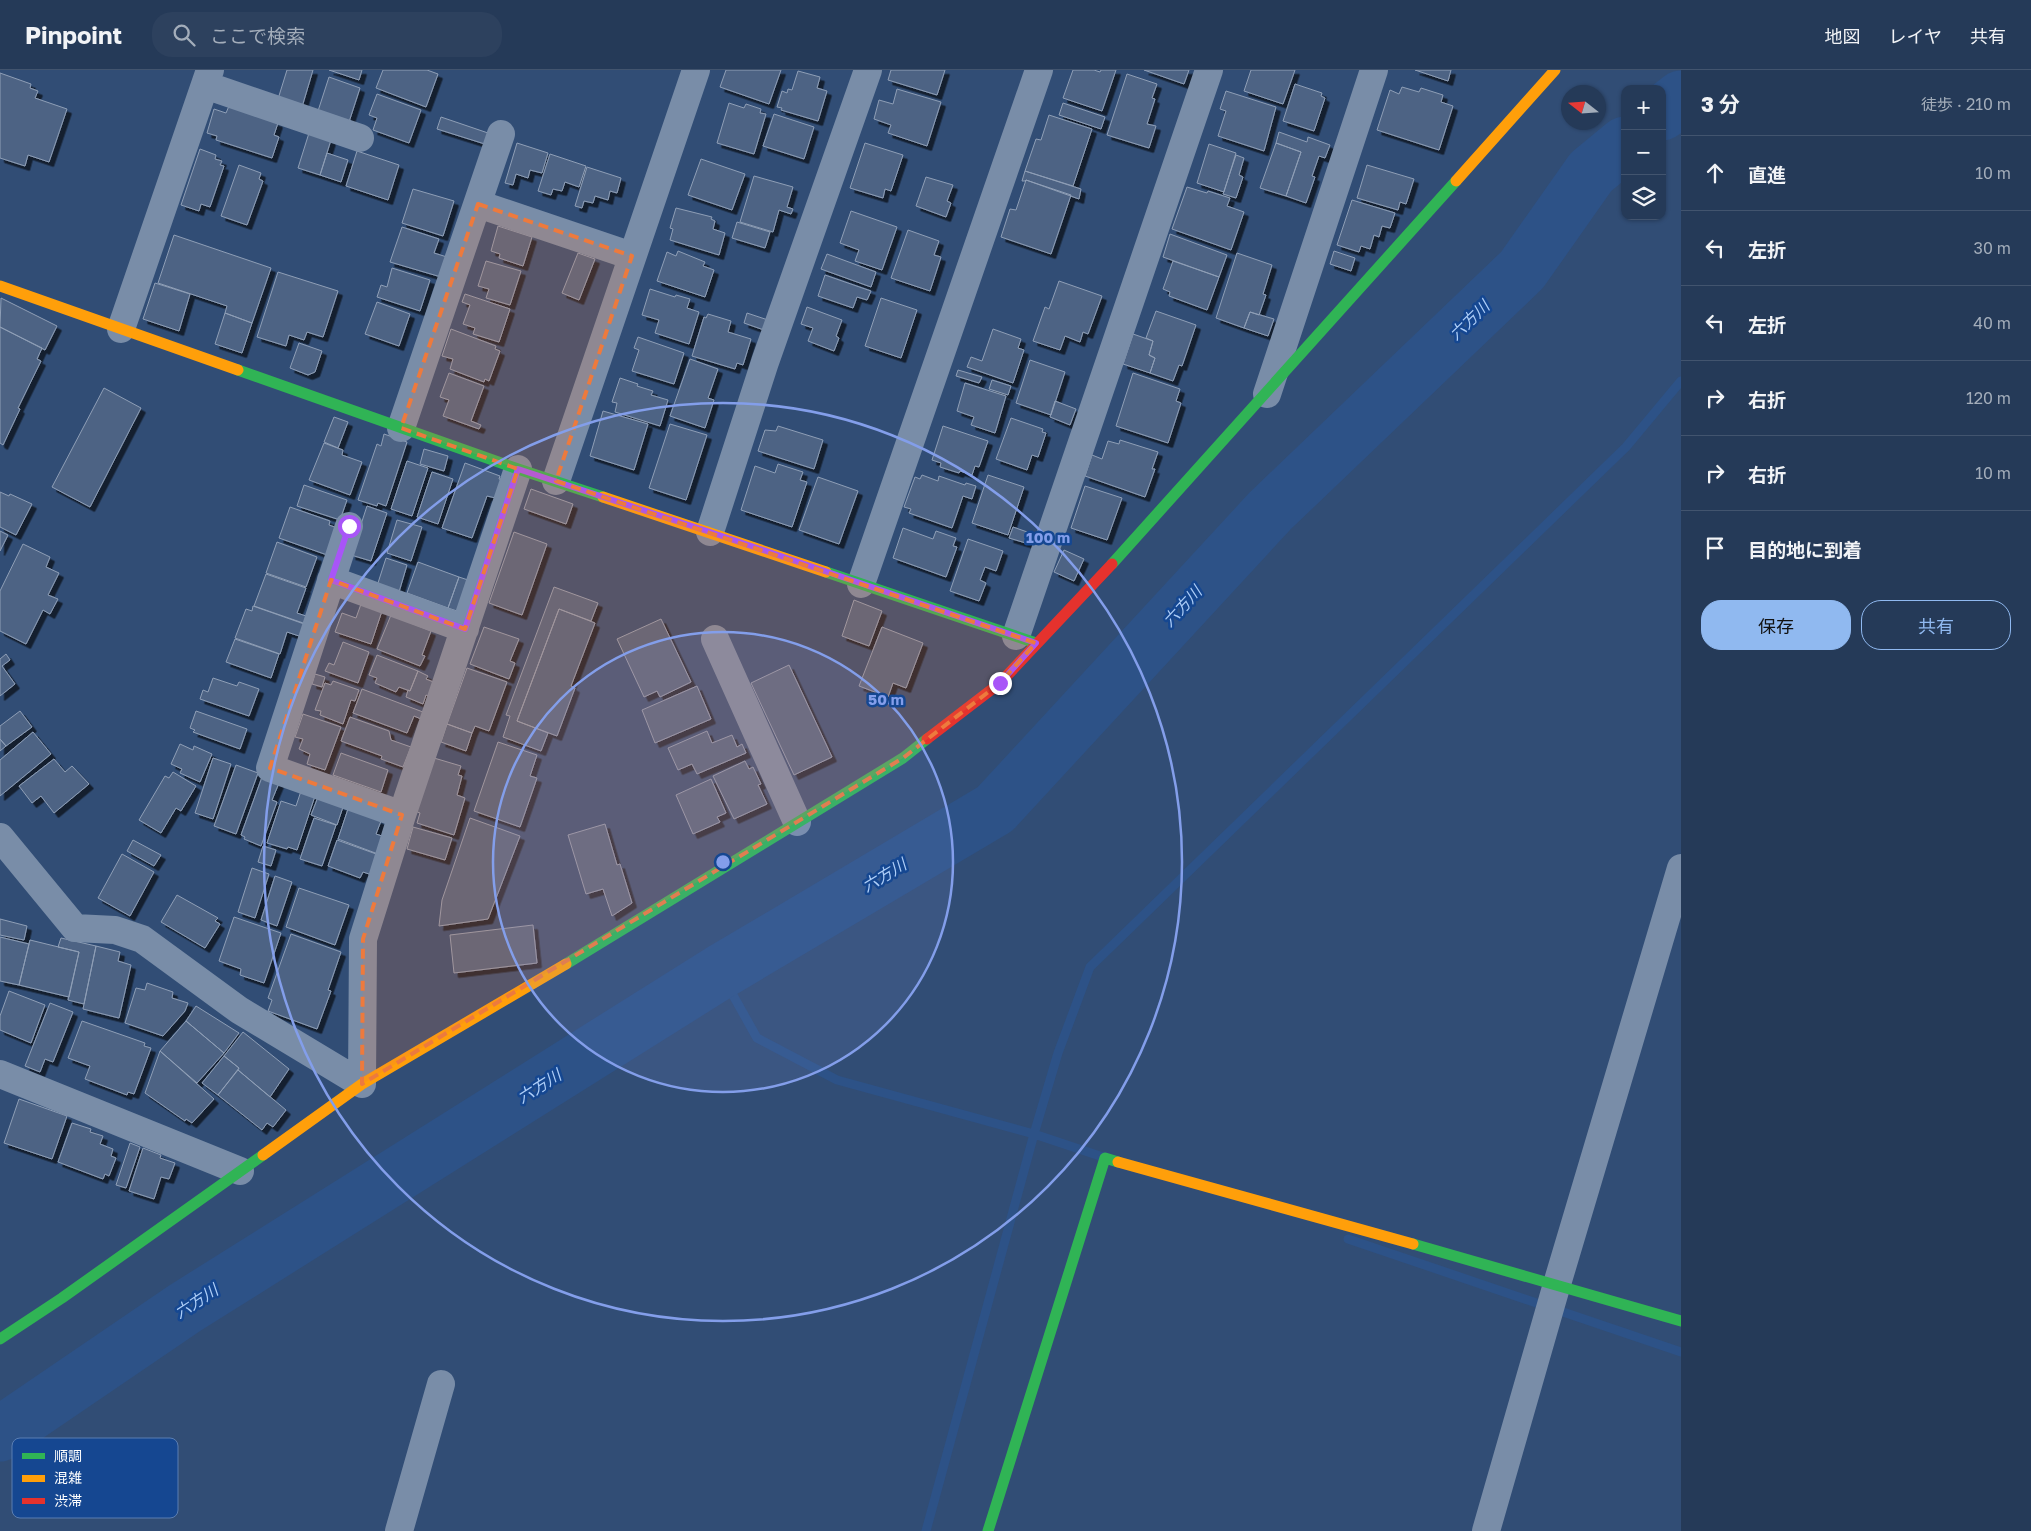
<!DOCTYPE html>
<html lang="ja">
<meta charset="utf-8">
<style>
body{margin:0;font-family:"Golos Text","Noto Sans JP",sans-serif;background:#2d415e;color:#f1f3f6}
.controls{position:absolute;right:15px;top:15px;display:grid;overflow:hidden;border-radius:10px;box-shadow:0 1px 4px #0004}
.controls button{width:45px;height:45px;display:grid;place-items:center;padding:0;border:0;border-bottom:1px solid #42546e;background:#253a58;color:#f1f3f6;font:25px sans-serif}
.compass{position:absolute;left:1561px;top:15px;width:45px;height:45px;border-radius:50%;background:#253a58;box-shadow:0 1px 4px #0004;rotate:287deg}
.stop{position:absolute;width:15px;height:15px;margin:-11px;border:4px solid #a855f7;border-radius:50%;background:#fff}
.stop.end{background:#a855f7;border-color:#fff;box-shadow:0 1px 5px #0008}
.list{margin:0;padding:0;list-style:none}
h2{display:flex;justify-content:space-between;align-items:center;height:65px;margin:0;padding:0 20px;font-size:21px}
h2 small{font-size:16px;font-weight:400;color:#a3adba}
.list li{display:grid;grid-template-columns:32px 1fr auto;gap:15px;align-items:center;box-sizing:border-box;height:75px;padding:0 20px;border-top:1px solid #42546e}
.list b{display:block;font-size:19px;white-space:nowrap}
.list em{font-size:16px;font-style:normal;color:#a3adba}
.actions{display:flex;gap:10px;padding:15px 20px}
.actions a{flex:1;padding:11px 0;border:1px solid #90b9f0;border-radius:20px;text-align:center;font-size:18px;color:#90b9f0}
.actions .main{background:#90b9f0;color:#111}
.icon{flex:none;width:28px;height:28px;fill:none;stroke:currentColor;stroke-width:2;stroke-linecap:round;stroke-linejoin:round}
.map{position:relative;flex:none;width:1681px;height:1461px;overflow:hidden}
header{display:flex;align-items:center;gap:30px;box-sizing:border-box;height:70px;padding:0 25px;background:#253a58;border-bottom:1px solid #42546e}
header strong{font-size:24px}
nav{display:flex;gap:28px;margin-inline-start:auto;font-size:18px}
.search{width:350px;height:45px;background:#2d415e;display:flex;align-items:center;gap:12px;box-sizing:border-box;padding:0 18px;border-radius:20px;color:#a3adba;font-size:19px}
main{display:flex}
aside{flex:1;background:#253a58}
.map>svg:first-child{display:block}
.lines{fill:none;stroke-linecap:round;stroke-linejoin:round}
.stream{stroke:#2d5287;stroke-width:9}
.river{stroke:#2d5287;stroke-width:55}
.building{fill:#4e6484;stroke:#8e9eb6;filter:url(#shadow)}
.street{stroke:#798da8;stroke-width:28}
.fast{stroke:#30b455;stroke-width:11}
.slow{stroke:#ff9f0a;stroke-width:11}
.jam{stroke:#e5322d;stroke-width:11}
.route{stroke:#a855f7;stroke-width:6}
.marked{fill:#ed7a3d;fill-opacity:0.2;stroke:#ed7a3d;stroke-width:4;stroke-dasharray:10 6;stroke-linejoin:round}
.ring{fill:none;stroke:#839eea;stroke-width:2.5}
.labels{text-anchor:middle;stroke-width:5;stroke-linejoin:round;paint-order:stroke}
.water-label{font-size:16px;font-style:italic;fill:#aecef8;stroke:#154791}
.key{fill:#154791;stroke:#5b7eb2;stroke-width:1}
.key-label{font-size:14px;fill:#fff}
.centre{fill:#839eea;stroke:#154791;stroke-width:2.5}
.ring-label{font-size:15px;text-anchor:middle;font-weight:bold;fill:#839eea;stroke:#154791;stroke-width:5;stroke-linejoin:round;paint-order:stroke}
</style>
<header>
<strong>Pinpoint</strong>
<div class="search"><svg class="icon" aria-label="search" viewBox="0 0 24 24"><circle cx="10" cy="10" r="6"/><path d="M15 15l6 6"/></svg>ここで検索</div>
<nav><a>地図</a><a>レイヤ</a><a>共有</a></nav>
</header>
<main>
<div class="map">
<svg width="1681" height="1461" viewBox="0 0 1681 1461">
<defs>
<filter id="shadow"><feDropShadow dx="4.5" dy="4.5" stdDeviation="0" flood-color="#0009"/></filter>
</defs>
<rect width="100%" height="100%" fill="#314d75"/>
<g class="lines">
<path class="stream" d="M720 902 757 968 837 1010 1034 1064 1103 1087
M1348 1169 1681 1282
M926 1461 1034 1064 1058 983 1090 897 1626 377 1681 311"/>
<path class="river" d="M1662 43 1681 28
M0 1364 185 1238 720 902 995 739 1270 441 1522 200 1591 102 1625 74"/>
</g>
<path class="building" d="M287 0H313L302 37 278 29Z
M329 0H362L359 10Z
M383 0H427L438 4 426 37 376 18Z
M726 0H781L769 34 720 17Z
M891 0H945L937 25 888 10Z
M1073 0H1094L1100 2 1101 0H1116L1102 41 1063 28Z
M1144 0H1189L1184 14Z
M1251 0H1295L1283 34 1244 21Z
M1415 0H1451L1448 11Z
M798 1 820 7 817 18 827 21 818 51 781 40 782 38 777 37 782 21 787 23 788 19 792 20Z
M0 3 31 14 30 18 38 21 35 28 67 39 49 92 28 85 25 96 0 88Z
M1127 4 1157 14 1152 28 1155 29 1147 54 1156 56 1149 78 1107 65Z
M329 7 360 18 349 52 318 41Z
M1295 14 1322 23 1321 26 1325 28 1314 61 1283 51Z
M1402 17 1419 22 1421 18 1443 25 1441 32 1453 36 1439 80 1377 60 1390 20 1399 24Z
M897 19 941 32 927 76 888 63 891 55 874 49 879 30 893 34Z
M1226 21 1276 37 1264 81 1218 66 1226 41 1220 39Z
M377 24 421 40 409 73 373 60 377 48 369 45Z
M729 33 744 38 746 34 761 39 760 43 766 44 754 84 717 73Z
M1063 33 1105 47 1101 59 1059 45Z
M229 36 278 53 274 65 279 67 272 88 216 70 217 66 207 63 214 39 226 43Z
M774 44 814 57 804 89 763 76Z
M1049 45 1092 59 1073 116 1025 101 1036 69 1041 70Z
M441 47 491 64 488 75 437 59Z
M1279 62 1307 72 1308 67 1330 75 1325 88 1319 86 1312 106 1315 107 1306 133 1286 126 1301 82 1276 73Z
M309 63 331 70 320 105 298 98Z
M517 73 548 83 542 103 530 100 528 108 516 104 513 115 505 113Z
M865 73 903 85 891 121 885 119 883 128 850 118Z
M1276 73 1301 82 1286 126 1260 118Z
M1209 74 1236 83 1224 122 1197 113Z
M200 79 216 85 215 89 222 91 220 95 224 96 210 137 201 134 199 141 181 135Z
M357 81 399 95 388 130 346 116Z
M327 83 348 90 341 112 320 105Z
M550 84 586 96 579 117 565 112 562 121 553 119 551 125 538 121Z
M1236 85 1244 88 1239 105 1243 107 1236 128 1223 124Z
M701 89 745 104 732 140 688 125Z
M239 95 261 103 259 109 263 111 247 155 221 146Z
M1367 95 1414 109 1406 134 1400 132 1398 140 1357 128Z
M587 97 621 108 617 123 610 121 608 130 595 126 593 133 584 131 582 138 575 136Z
M1025 101 1081 119 1079 129 1026 110 1025 111H1022Z
M754 106 793 117 787 137 793 139 791 144 779 140 773 162 740 152Z
M926 107 953 115 947 131 951 133 946 147 916 136Z
M1026 110 1071 125 1051 184 1001 167 1010 139 1016 140Z
M1187 117 1207 123 1208 121 1230 128 1227 136 1244 142 1231 180 1172 159Z
M413 119 454 131 443 166 402 153Z
M1352 130 1395 143 1390 158 1382 156 1379 167 1374 165 1370 179 1361 176 1359 182 1337 175Z
M676 138 712 147 711 149 715 151 713 159 725 163 719 185 670 170 673 159 670 158Z
M851 141 897 157 882 200 855 191 859 180 840 173Z
M737 152 770 162 765 178 732 168Z
M498 156 532 167 523 196 499 188 500 184 491 181Z
M402 157 439 169 434 183 447 187 441 207 390 192Z
M908 160 939 171 934 185 941 187 930 221 891 208Z
M1170 164 1227 185 1219 207 1163 187Z
M174 165 271 198 252 253 225 243 227 236 158 213Z
M678 181 705 192 703 196 714 200 705 227 657 211 667 182 676 186Z
M1334 181 1355 188 1351 201 1330 194Z
M578 183 595 189 579 230 562 223Z
M1237 183 1272 195 1263 224 1266 225 1259 245 1250 242 1244 258 1216 248Z
M827 184 876 202 871 217 821 199Z
M486 191 521 201 510 235 486 228 489 219 478 216Z
M1173 191 1219 207 1207 240 1169 226 1170 222 1163 219Z
M392 198 430 210 420 241 377 227 381 215 387 217Z
M278 202 338 221 323 267 307 262 304 270 289 265 286 276 257 267Z
M825 205 871 221 867 230 857 227 853 238 818 226Z
M1059 211 1102 226 1088 264 1083 262 1080 272 1065 266 1060 280 1033 271 1045 237 1049 239Z
M155 213 190 224 179 261 143 249Z
M650 219 675 227 676 225 690 229 687 238 699 242 689 274 655 263 659 250 642 245Z
M465 224 510 239 499 272 473 264 475 258 463 254 470 235 462 232Z
M1 228 57 256 45 280 0 257Z
M881 228 917 240 901 288 865 276Z
M377 232 410 244 399 276 365 264Z
M807 237 842 250 836 266 839 268 834 281 808 271 813 258 801 254Z
M1156 241 1196 255 1182 296 1179 295 1173 311 1150 303 1155 288 1149 285 1153 271 1146 268Z
M1250 242 1274 249 1268 266 1244 258Z
M225 243 252 253 242 283 215 274Z
M747 243 768 250 764 260 744 253Z
M708 244 731 251 728 262 751 269 743 295 737 293 735 299 692 286 704 247 706 248Z
M0 257 42 278 37 289 41 291 18 338 20 339 3 375 0 373Z
M451 259 496 276 495 279 500 281 489 311 485 309 484 312 450 299 453 289 442 286Z
M993 259 1021 269 1018 278 1024 280 1013 313 967 297 971 287 982 291Z
M1133 264 1153 271 1149 285 1155 288 1150 303 1123 294Z
M638 267 684 283 674 314 632 301 639 280 634 278Z
M299 273 322 281 315 302 308 305 290 298Z
M690 289 718 299 708 328 714 330 705 358 670 346Z
M1030 290 1065 302 1051 345 1016 333Z
M958 300 982 307 979 313 956 306Z
M449 303 484 316 471 351 481 355 479 359 443 346 449 330 440 327Z
M1133 303 1180 319 1176 331 1181 333 1168 373 1116 356Z
M620 308 638 314 637 316 653 321 651 325 668 330 660 356 615 342 617 333 612 332Z
M992 310 1011 316 1008 325 989 319Z
M965 313 1006 326 995 363 971 355 974 347 957 341Z
M104 318 141 338 90 437 52 417Z
M1055 331 1076 339 1070 355 1050 347Z
M603 341 648 354 634 400 590 386Z
M334 347 348 352 338 378 324 372Z
M1011 348 1043 359 1042 362 1046 363 1038 387 1032 385 1027 400 996 389Z
M670 354 707 365 686 430 649 418Z
M778 356 823 370 814 399 758 381 765 360 776 361Z
M943 356 988 371 979 397 975 396 972 405 960 401 959 403 940 397 941 393 932 390Z
M384 364 407 372 386 436 378 433 377 436 358 430 377 374 381 376Z
M1120 370 1158 382 1152 399H1155L1145 427 1085 406 1092 385 1102 389 1108 371 1119 374Z
M324 373 343 380 342 385 362 392 350 425 309 410Z
M424 379 448 386 444 401 420 394Z
M407 391 428 398 412 446 391 439Z
M465 393 500 406 499 409 506 411 500 429 487 426 472 468 442 458Z
M778 394 803 402 800 410 807 412 792 457 741 440 755 396 775 403Z
M432 402 453 409 438 454 417 447Z
M922 405 938 411 939 406 965 415 966 413 976 416 972 429 963 426 952 458 909 443 911 439 904 437 915 407 920 409Z
M988 405 1024 417 1008 465 972 453Z
M818 407 858 421 839 474 799 460Z
M304 415 347 430 340 450 297 436Z
M1085 416 1122 428 1107 470 1071 458Z
M531 419 573 434 566 454 524 439Z
M0 422 9 426 10 424 32 434 16 465 0 457Z
M367 436 387 443 371 491 351 485Z
M290 437 330 451 329 455 340 459 330 486 279 468Z
M397 450 422 457 411 491 387 483Z
M1013 457 1033 464 1029 474 1009 468Z
M903 458 933 469 936 461 956 468 953 476 957 477 946 507 893 488Z
M0 461 8 465 0 481Z
M514 462 547 474 522 545 489 533Z
M968 469 1003 481 996 501 985 497 980 510 986 513 979 531 950 521Z
M277 472 317 487 306 517 266 503Z
M23 474 50 487 46 497 59 503 48 525 58 529 50 544 43 540 26 574 0 561V521Z
M1064 480 1084 489 1074 511 1054 502Z
M386 488 407 495 399 522 377 516Z
M418 492 459 507 448 538 407 523Z
M266 504 306 518 297 543 309 547 306 554 254 536Z
M459 507 468 510 457 541 448 538Z
M554 517 598 533 591 551 559 539 517 651 548 663 541 681 503 667 510 646 506 645Z
M854 530 882 541 869 576 842 566Z
M361 534 382 541 371 574 335 562 342 543 356 548Z
M253 536 307 555 302 567 287 562 280 584 235 568 246 539 252 541Z
M559 539 595 553 571 616 575 618 557 666 517 651Z
M391 545 431 561 422 585 425 586 420 596 377 579Z
M661 549 691 612 660 627 657 621 644 627 617 569Z
M484 557 519 569 510 591 515 593 509 609 470 594Z
M882 557 923 573 906 618 893 613 888 627 859 616Z
M235 569 279 584 271 608 226 592Z
M343 572 369 582 358 613 325 601 329 593 334 595Z
M6 584 10 590 2 596 15 614 0 626V589Z
M377 585 418 601 410 621 399 617 396 622 375 613 377 608 369 605Z
M789 595 832 687 794 705 751 613Z
M467 598 507 612 489 661 475 656 472 663 447 654Z
M418 601 428 606 426 609 436 613 431 627 426 625 423 634 406 627 408 620 410 621Z
M315 604 325 607 322 617 312 614Z
M213 608 237 616 239 612 259 619 249 646 200 629 203 620 208 622Z
M333 611 359 620 355 631 351 630 343 654 320 645 321 641 315 640 325 613 331 615Z
M697 616 711 649 655 673 642 640Z
M362 619 423 642 421 649 414 646 407 663 353 643Z
M20 641 32 657 6 676 0 669V656Z
M196 641 247 659 240 679 193 662 195 660 190 658Z
M303 644 341 657 325 700 307 694 310 684 299 679 303 669 295 667Z
M350 647 389 661 391 670 411 677 403 697 381 689 382 686 341 671Z
M447 654 472 663 466 681 441 672Z
M707 661 712 673 732 665 737 677 742 674 746 683 697 704 692 694 678 700 668 678Z
M33 662 51 684 0 726V690Z
M0 669 6 676 0 681Z
M498 672 537 685 530 706 537 708 520 757 474 741Z
M180 674 193 680 194 676 212 684 200 712 180 703 182 699 171 694Z
M341 683 388 700 381 722 333 705Z
M213 688 231 694 213 749 195 743Z
M434 688 461 696 458 705 462 706 457 725 465 728 454 765 417 753 420 743 415 741Z
M54 689 65 702 72 696 89 714 54 743 41 726 32 733 19 716Z
M745 691 749 699 753 697 761 714 758 715 767 734 734 749 713 706Z
M236 695 258 703 236 764 214 756Z
M173 702 196 716 181 741 176 738 161 763 139 750 165 706 169 708Z
M262 707 279 713 272 730 277 732 261 776 244 769 245 767 241 765Z
M711 709 726 743 717 747 720 752 693 764 676 725Z
M301 721 315 726 297 780 288 777 287 779 267 773 281 731 296 736Z
M318 727 343 737 337 755 311 745Z
M348 739 381 751 376 764 385 767 378 784 338 769Z
M314 748 336 755 322 796 300 789Z
M470 748 520 766 488 849 439 856 442 830Z
M605 754 617 795 620 794 632 833 612 846 603 819 586 824 568 765Z
M413 757 452 768 445 790 407 779Z
M133 770 161 785 154 796 127 781Z
M337 770 379 785 372 805 363 802 360 808 328 796Z
M263 776 276 780 271 796 258 792Z
M122 784 154 802 130 846 98 828Z
M252 798 269 804 255 848 238 842Z
M275 806 292 812 277 856 261 850Z
M299 818 349 835 335 875 286 857Z
M177 825 218 848 215 851 220 854 205 878 161 852Z
M234 847 281 863 264 913 240 905 241 899 219 891Z
M0 849 27 856 24 870 0 865Z
M533 855 537 893 454 903 450 865Z
M291 864 341 882 328 920 331 921 317 959 268 941 272 930 268 928Z
M0 867 29 874 19 915 0 911Z
M61 868 96 876 84 934 68 930 79 882 58 877Z
M30 870 79 882 69 927 19 915Z
M96 876 120 882 118 891 131 895 119 948 83 939Z
M147 913 173 922 172 928 188 933 185 941 163 966 125 953 136 918 145 920Z
M9 921 45 935 31 973 0 960V946Z
M50 933 73 942 53 992 45 989 40 1002 25 996Z
M196 936 239 963 224 983 186 951Z
M82 951 145 973 144 976 151 978 134 1024 128 1022 127 1025 85 1009 90 996 68 988Z
M186 951 224 983 197 1013 160 981Z
M243 962 289 999 270 1027 238 1000 239 998 224 986Z
M160 981 214 1029 192 1053 186 1049 185 1051 145 1023Z
M224 986 239 998 218 1025 202 1013Z
M238 1000 286 1040 273 1057 267 1053 262 1060 218 1025Z
M19 1029 67 1046 52 1089 4 1073Z
M72 1053 91 1059 90 1062 103 1066 100 1074 113 1079 111 1086 116 1088 109 1106 105 1104 103 1109 58 1092Z
M130 1073 140 1077 126 1118 116 1115Z
M143 1078 161 1085 160 1088 175 1093 169 1109 161 1107 154 1129 129 1121Z"/>
<g class="lines">
<path class="street" d="M205 15 360 68
M478 134 632 186
M121 259 210 0
M1267 324 1374 0
M401 358 501 64
M556 411 696 0
M349 456 270 698 402 745
M710 462 765 292 868 0
M331 510 465 559
M861 514 1039 0
M1016 566 1209 0
M715 569 797 752
M0 767 75 858 115 860 142 869 239 940 362 1014
M0 1004 240 1101
M362 1014 363 869 402 745 518 399
M399 1461 441 1314
M1486 1461 1557 1214 1681 798"/>
<path class="fast" d="M238 300 518 399 603 427
M1112 494 1456 111
M826 502 1036 573
M566 894 903 688 927 669
M1413 1174 1681 1251
M0 1269 62 1228 263 1085
M988 1461 1105 1088 1118 1092"/>
<path class="slow" d="M1456 111 1555 0
M0 216 238 300
M603 427 826 502
M263 1085 362 1014 566 894
M1118 1092 1413 1174"/>
<path class="jam" d="M927 669 1000 613 1112 494"/>
</g>
<g class="lines">
<path class="route" d="M349 456 331 510 465 559 518 399 710 462 1036 573 1000 613"/>
</g>
<path class="marked" d="M478 134 632 186 556 411 1036 573 1000 613 903 688 362 1014 363 869 402 745 270 698 331 510 465 559 518 399 401 358Z"/>
<circle cx="723" cy="792" r="230" fill="#839eea" fill-opacity=".12"/>
<g class="ring">
<circle cx="723" cy="792" r="230"/>
<circle cx="723" cy="792" r="459"/>
</g>
<g class="labels">
<g class="water-label">
<text transform="translate(1469 250) rotate(-44)" y="6">六方川</text>
<text transform="translate(1182 536) rotate(-47)" y="6">六方川</text>
<text transform="translate(884 805) rotate(-31)" y="6">六方川</text>
<text transform="translate(539 1016) rotate(-32)" y="6">六方川</text>
<text transform="translate(196 1231) rotate(-33)" y="6">六方川</text>
</g>
</g>
<rect x="12" y="1368" width="166" height="80" rx="8" class="key"/>
<rect x="22" y="1383" width="23" height="6" fill="#30b455"/>
<rect x="22" y="1405" width="23" height="7" fill="#ff9f0a"/>
<rect x="22" y="1428" width="23" height="6" fill="#e5322d"/>
<g class="key-label">
<text x="54" y="1391">順調</text>
<text x="54" y="1413">混雑</text>
<text x="54" y="1436">渋滞</text>
</g>
<circle cx="723" cy="792" r="8" class="centre"/>
<g class="ring-label">
<text x="1048" y="473">100 m</text>
<text x="886" y="635">50 m</text>
</g>
</svg>
<div class="controls">
<button>+</button>
<button>−</button>
<button><svg class="icon" aria-label="layers" viewBox="0 0 24 24"><path d="M12 4l9 5-9 5-9-5zM3 14l9 5 9-5"/></svg></button>
</div>
<svg class="compass" viewBox="-18 -18 36 36"><path d="M0-13l5 13h-10z" fill="#e53935"/><path d="M0 13l5-13h-10z" fill="#a3adba"/></svg>
<div class="stop" style="left:349px;top:456px"></div>
<div class="stop end" style="left:1000px;top:613px"></div>
</div>
<aside>
<h2>3 分<small>徒歩 · 210 m</small></h2>
<ul class="list">
<li><svg class="icon" aria-label="ahead" viewBox="0 0 24 24"><path d="M12 20V5M6 11l6-6 6 6"/></svg><div><b>直進</b></div><em>10 m</em></li>
<li><svg class="icon" aria-label="left" viewBox="0 0 24 24"><path d="M17 20v-9H6M10 6l-5 5 5 5"/></svg><div><b>左折</b></div><em>30 m</em></li>
<li><svg class="icon" aria-label="left" viewBox="0 0 24 24"><path d="M17 20v-9H6M10 6l-5 5 5 5"/></svg><div><b>左折</b></div><em>40 m</em></li>
<li><svg class="icon" aria-label="right" viewBox="0 0 24 24"><path d="M7 20v-9h11M14 6l5 5-5 5"/></svg><div><b>右折</b></div><em>120 m</em></li>
<li><svg class="icon" aria-label="right" viewBox="0 0 24 24"><path d="M7 20v-9h11M14 6l5 5-5 5"/></svg><div><b>右折</b></div><em>10 m</em></li>
<li><svg class="icon" aria-label="arrive" viewBox="0 0 24 24"><path d="M6 21V4h12l-3 4 3 4H6"/></svg><div><b>目的地に到着</b></div></li>
</ul>
<div class="actions"><a class="main">保存</a><a>共有</a></div>
</aside>
</main>
